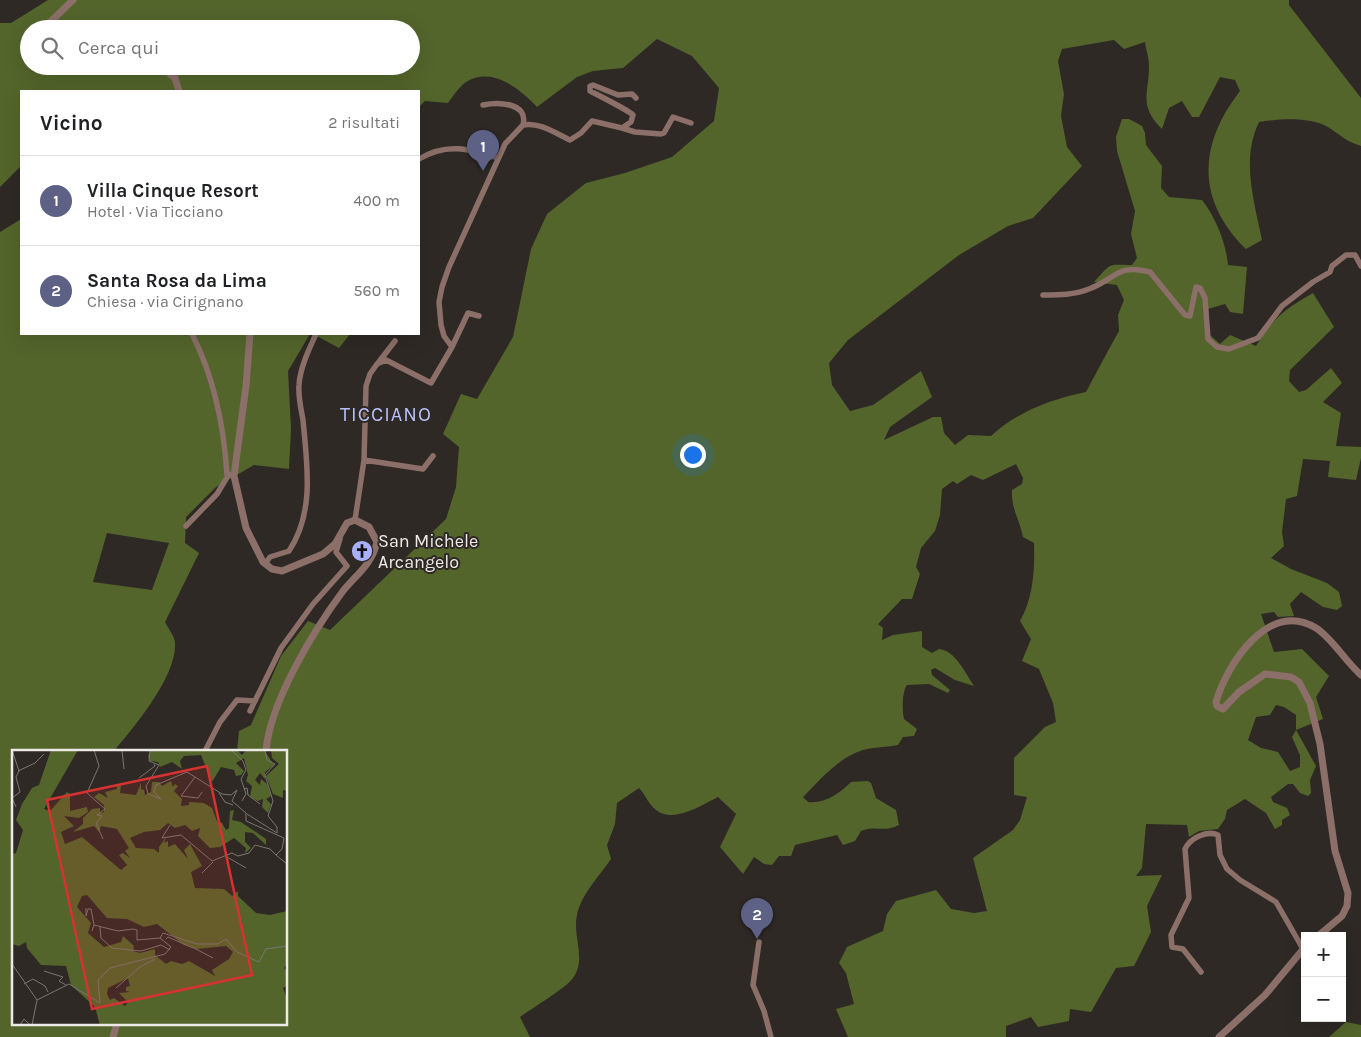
<!DOCTYPE html>
<html lang="it">
<meta charset="utf-8">
<style>
body{margin:0;font-family:Karla,sans-serif;background:#f6f6f6;color:#202124}
.controls{position:absolute;right:15px;bottom:15px;display:grid;overflow:hidden;border-radius:0px;box-shadow:0 5px 20px #0002}
.controls button{width:45px;height:45px;display:grid;place-items:center;padding:0;border:0;border-bottom:1px solid #e0e0e0;background:#fff;color:#202124;font:25px sans-serif}
.you{position:absolute;left:692px;top:454px;width:18px;height:18px;margin:-12px;border:4px solid #fff;border-radius:50%;background:#1a73e8;box-shadow:0 0 0 8px #1a73e833}
.badge{display:grid;place-items:center;width:32px;height:32px;border-radius:50%;background:#5d6185;color:#fff;font-size:16px;font-weight:700}
.pin{position:absolute;translate:-50% -41px;filter:drop-shadow(0 1px 2px #0008)}
.pin::after{content:'';position:absolute;top:26px;width:18px;height:15px;background:inherit;clip-path:polygon(0 0,100% 0,50% 100%)}
.list{margin:0;padding:0;list-style:none}
h2{display:flex;justify-content:space-between;align-items:center;height:65px;margin:0;padding:0 20px;font-size:21px}
h2 small{font-size:16px;font-weight:400;color:#757577}
.list li{display:grid;grid-template-columns:32px 1fr auto;gap:15px;align-items:center;box-sizing:border-box;height:90px;padding:0 20px;border-top:1px solid #e0e0e0}
.list b{display:block;font-size:19px;white-space:nowrap}
.list p{margin:0;font-size:16px;white-space:nowrap;color:#757577}
.list em{font-size:16px;font-style:normal;color:#757577}
.icon{flex:none;width:28px;height:28px;fill:none;stroke:currentColor;stroke-width:2;stroke-linecap:round;stroke-linejoin:round}
.map{position:relative;flex:none;width:1361px;height:1037px;overflow:hidden}
.search{position:absolute;background:#fff;box-shadow:0 5px 20px #0002;left:20px;top:20px;width:400px;height:55px;display:flex;align-items:center;gap:12px;box-sizing:border-box;padding:0 18px;border-radius:28px;color:#757577;font-size:19px}
.panel{position:absolute;background:#fff;box-shadow:0 5px 20px #0002;left:20px;top:90px;width:400px;height:245px;border-radius:0px}
.map>svg:first-child{display:block}
.forest{fill:#53652b;fill-rule:evenodd}
.lines{fill:none;stroke-linecap:round;stroke-linejoin:round}
.minor{stroke:#8b6f68;stroke-width:5.5}
.tertiary{stroke:#8b6f68;stroke-width:7}
.labels{text-anchor:middle;stroke-width:4;stroke-linejoin:round;paint-order:stroke}
.poi-label{font-size:18px;fill:#ece9e6;stroke:#2e2925;text-anchor:start}
.quarter-label{font-size:20px;letter-spacing:1px;fill:#bac1fa;stroke:#2e2925}
.inset-road{fill:none;stroke:#7a7672;stroke-width:1}
.view{fill:#d73232;fill-opacity:0.15;stroke:#d73232;stroke-width:2.5}
.inset-edge{fill:none;stroke:#ece9e6;stroke-width:2.5}
</style>
<div class="map">
<svg width="1361" height="1037" viewBox="0 0 1361 1037">
<rect width="100%" height="100%" fill="#2e2925"/>
<path class="forest" d="M48 0H1289V5L1361 98V146C1345 141 1341 135 1328 127 1309 116 1279 119 1259 122 1241 159 1254 201 1262 240L1246 249C1196 200 1198 145 1240 91L1235 80 1220 77 1199 117H1192L1182 101 1169 108 1162 129C1138 105 1149 94 1149 66 1149 58 1146 50 1145 42L1124 49 1114 40 1062 49 1058 61 1064 94 1061 116 1067 147 1082 166 1033 218 1008 226 959 255 848 340 829 363 832 385 850 411 873 405 921 371 932 397 890 427 884 440 933 417H941L944 433 955 445 968 435 991 436C1017 412 1051 399 1086 392L1109 349 1119 331 1118 315 1124 300 1117 285 1094 282C1113 262 1106 265 1132 265L1137 258 1131 234 1135 211 1117 151 1116 137 1122 119H1129L1142 126 1145 133 1146 145 1162 166 1161 188 1169 197 1202 200C1216 218 1226 243 1228 265L1247 267 1243 314 1230 312 1225 304 1208 309 1209 334 1220 344 1230 335 1256 346C1276 316 1282 311 1313 293L1334 327 1290 370 1289 381 1299 392 1306 390 1331 368 1342 383 1323 402 1341 413 1336 446 1361 447V458L1356 480 1328 477 1330 461 1303 459 1297 496 1286 499 1282 532 1284 546 1271 558 1291 569 1327 583 1339 592 1342 606 1337 610 1323 607 1301 592 1290 604 1294 616 1278 617 1274 612 1261 614 1274 652 1302 649 1329 676 1316 697 1323 719 1296 730 1316 766 1310 780 1311 793 1308 796 1300 793 1293 784H1288L1271 797 1273 802 1287 808 1290 815 1282 820V825L1275 829 1266 813 1245 799 1227 810 1225 819 1218 829 1199 831 1189 837 1187 825 1146 824 1142 868 1136 876 1162 875 1147 906 1151 932 1134 966 1116 968 1091 1012 1070 1009 1069 1021 1038 1027 1031 1017 1006 1026V1037H848L836 1009 854 1004 846 973 839 963 847 947 883 931 887 914 896 901 936 890 951 909 974 913 987 911 973 858 1013 830 1020 820 1027 797 1014 795V758L1045 727 1056 722 1053 703 1039 669 1022 661 1031 639 1020 621C1033 598 1035 570 1034 543L1023 537C1019 518 1011 509 1012 490L1022 484 1023 478 1016 464 983 480 971 475 957 484 953 481 942 489 940 515 935 531 921 548 916 567 920 574 912 599H902L878 624 883 628 882 640 893 635 922 631V647L932 653 939 649C955 650 966 674 974 686L955 680 935 668 931 670 932 675 950 690 948 693 929 684 907 685C902 691 902 711 904 719L917 729 914 736 903 737 898 745C887 747 874 747 863 750 839 757 820 780 803 797L808 802C825 804 840 793 851 782L868 781 871 783 876 798 896 810 899 825C883 833 876 825 861 831L855 841 843 845 837 835 795 845 791 856H779L772 865 764 864 754 857 743 874 720 847 736 814 718 797C702 805 673 824 656 810 649 805 645 794 639 788L617 803 615 824 607 845 611 859C600 875 581 895 577 915 572 937 587 958 573 978 565 989 532 1008 520 1017L530 1037H0V232L21 219V334H310L288 371 291 429 289 469 254 465 216 487 186 517 185 543 199 553 165 622C168 628 175 637 175 643 177 676 135 726 114 751H14V1023H286V751H237L239 731 251 725 281 656 308 621 330 630 446 519 456 487 459 447 443 434 461 394 477 399 513 337 531 249 547 214 586 183 625 173 672 157 714 121 719 88 692 56 657 39 623 68 593 71 577 77 537 107C519 88 492 66 466 82 459 87 453 96 448 103L425 101 419 107V91H21V166L0 187V23H11ZM29 29H411V66H29ZM107 533 169 543 152 590 93 582ZM1276 705 1284 707 1296 715V730L1292 737 1300 755V767L1290 771 1278 752 1261 748 1248 740 1256 717 1270 715Z
M313 334H350L339 348Z
M1346 1022 1361 1025V1037H1329Z"/>
<g class="lines">
<path class="minor" d="M523 125C540 122 555 133 570 140L581 133 592 121 622 128 631 122 633 115C631 112 596 94 590 91V86L593 85 618 95 632 94 636 98
M622 128 635 132 661 134 664 133 673 117 691 123
M419 159C447 142 469 149 498 158
M1043 295C1059 295 1074 295 1089 289 1116 279 1118 263 1150 272L1185 315 1190 316 1196 287 1200 288 1205 298 1208 339 1217 347 1229 349 1258 338 1282 306 1313 282 1330 272 1332 266 1346 255H1355L1361 266
M192 334C214 377 224 427 227 475
M452 347 468 313 479 316
M378 363 395 341
M364 460 423 469 433 456
M355 520 364 460 366 386 370 374 377 364 386 360 431 383 452 347 444 336 441 325 439 302 442 287 449 267 505 144 523 125C529 102 497 102 483 105
M186 526 217 494 229 474
M265 564 270 557 289 551C315 512 307 464 303 420 301 409 298 396 299 385 300 368 309 349 316 334
M250 711 281 648 313 604 347 566 336 552 340 539
M205 751 220 722 237 700 255 701
M759 942 753 985 764 1011 771 1037
M1201 972 1183 949 1172 947 1171 935 1189 898 1185 849C1190 838 1207 830 1218 835L1220 855 1227 869 1240 880 1276 902 1303 949"/>
<path class="tertiary" d="M43 29 73 0
M29 52V57
M160 66 175 78 179 91
M250 334 246 386 234 476 246 528 263 562 272 569 282 571 323 554 335 544 347 523 355 520 369 527 377 542C372 564 357 574 343 591 314 630 270 702 266 751
M1318 936 1342 916 1347 906 1348 893 1335 851 1320 744 1310 703 1299 682 1291 677 1265 674 1239 692 1223 709 1217 706 1216 702C1227 664 1269 599 1316 628 1331 637 1346 662 1361 675
M113 1037 117 1023
M1219 1037 1265 995 1305 947"/>
</g>
<defs>
<g id="church-disc" transform="scale(1.125)"><circle r="9.5" fill="#a8b0fc" stroke="#2e2925"/><path d="M-1.2-6h2.4v3.5h3.3v2.4h-3.3V6h-2.4V-.1h-3.3v-2.4h3.3Z" fill="#111"/></g>
</defs>
<g fill-rule="evenodd">
<use href="#church-disc" x="362" y="551"/>
</g>
<g class="labels">
<g class="poi-label">
<text x="378" y="547">San Michele<tspan x="378" dy="21">Arcangelo</tspan></text>
</g>
<g class="quarter-label">
<text x="386" y="421">TICCIANO</text>
</g>
</g>
<g transform="translate(12 750)">
<rect width="275" height="275" fill="#2e2925"/>
<path d="M39 0H66L32 59 38 61 55 42 58 44V61L75 57 76 62 67 68 52 66 62 76 49 82 53 94 70 87 109 120 115 115 107 105 111 103 118 108 113 101 117 98 105 79 89 76 87 82 82 76 61 82 71 74V68L80 59 88 58V63L92 62V55L82 47 87 43 96 48 93 42 105 39 104 35H109L108 43 124 45 129 33V39L132 40 133 45 139 42 140 32H147L150 36 159 31 161 37 163 34 166 36 162 41 170 49 169 56 177 55V52L192 53 200 58 205 71 210 73 214 80 217 78 218 61 222 60 220 70 229 72 254 89V95L241 83 233 82V92L239 98 233 103 234 98 222 88 208 97 198 98 186 86 188 78 180 81 173 75 163 78 156 73 148 80 132 82 118 88 124 98 142 99 147 103V97L154 87 152 93 156 91V97L163 94 176 109 172 100 178 94 190 116 179 122 183 138 212 139 220 146 226 141V146L244 163 258 165 275 161V214L272 218 275 221V236L271 238 275 249V275H88L83 257 59 235 54 216 29 215 15 198 14 192 7 196 0 194V104L4 103 11 80 4 70 10 54 20 38 27 35ZM75 145 95 168 115 169 132 177 145 174 172 195 185 199 214 196 221 202 217 209 200 220 203 226 177 211 170 214 159 211 154 214 143 205V199L128 203 121 201 122 196 111 186 109 192 92 197 76 183 79 173 65 157 70 146ZM116 228 118 236 114 237V241L118 242 107 243 116 252 113 256 102 248 98 250 95 244 96 238ZM139 0H225L230 5 234 0H252L262 15 253 22V29L248 23 243 30 248 35 249 29 255 34 259 46 254 49 259 54 256 63 250 57 251 49 246 51 238 47 240 36 234 31 236 25 232 8 224 13 232 21 229 25 224 26 222 20 209 17 200 32 189 5 172 6 168 11 170 19 160 12 148 17 146 12 138 11 136 6ZM259 0H275V41L271 40V48L261 44 254 26 267 14 260 8Z" fill="#53652b" fill-rule="evenodd"/>
<path class="inset-road" d="M0 0 7 21 4 27 8 42 0 48 4 57M82 0 87 16 75 43 93 59 85 65 90 66 84 73 91 89M110 0 112 19M138 0 137 11 147 15 134 36 136 44 149 49 142 42 144 35 175 22 210 44 219 45 225 40 220 51 234 63V71L272 88 270 99 264 105 275 114M219 0 231 11 234 20 229 29 234 44 230 51M253 0 255 10 263 14 253 25 261 51 256 66 265 77V83M6 21 23 13 32 4M183 27 169 46 186 48 190 42M127 28 143 16 142 14M232 39 235 38 236 45 248 54M207 43 213 52 221 55M235 64 265 83M158 75 150 88 169 85 200 111 220 103 226 106 237 103 243 95 258 99 264 105M215 107 234 118M190 123 201 112M74 158V166L76 159H79L82 175M88 177 89 188 100 198 129 201 149 195 158 200M80 181 82 175 106 181 121 179 125 180V190L148 188M154 189 156 187 181 198M180 197 201 208M0 214 25 250M32 221 51 227 47 231 54 235M12 234 21 229 33 236 36 242M104 238 128 217 143 209M8 275 12 269 18 275M20 275 25 250 57 234 88 253 86 230 98 218 153 204 159 197 148 188 151 183 185 194H206L214 189 225 202 247 212 254 199 275 196"/>
<path class="view" d="M195 16 240 225 80 259 35 50Z"/>
<rect width="275" height="275" class="inset-edge"/>
</g>
</svg>
<div class="controls">
<button>+</button>
<button>−</button>
</div>
<div class="you"></div>
<div class="pin badge" style="left:483px;top:171px">1</div>
<div class="pin badge" style="left:757px;top:939px">2</div>
<div class="search"><svg class="icon" aria-label="search" viewBox="0 0 24 24"><circle cx="10" cy="10" r="6"/><path d="M15 15l6 6"/></svg>Cerca qui</div>
<section class="panel">
<h2>Vicino<small>2 risultati</small></h2>
<ul class="list">
<li><span class="badge">1</span><div><b>Villa Cinque Resort</b><p>Hotel · Via Ticciano</p></div><em>400 m</em></li>
<li><span class="badge">2</span><div><b>Santa Rosa da Lima</b><p>Chiesa · via Cirignano</p></div><em>560 m</em></li>
</ul>
</section>
</div>
